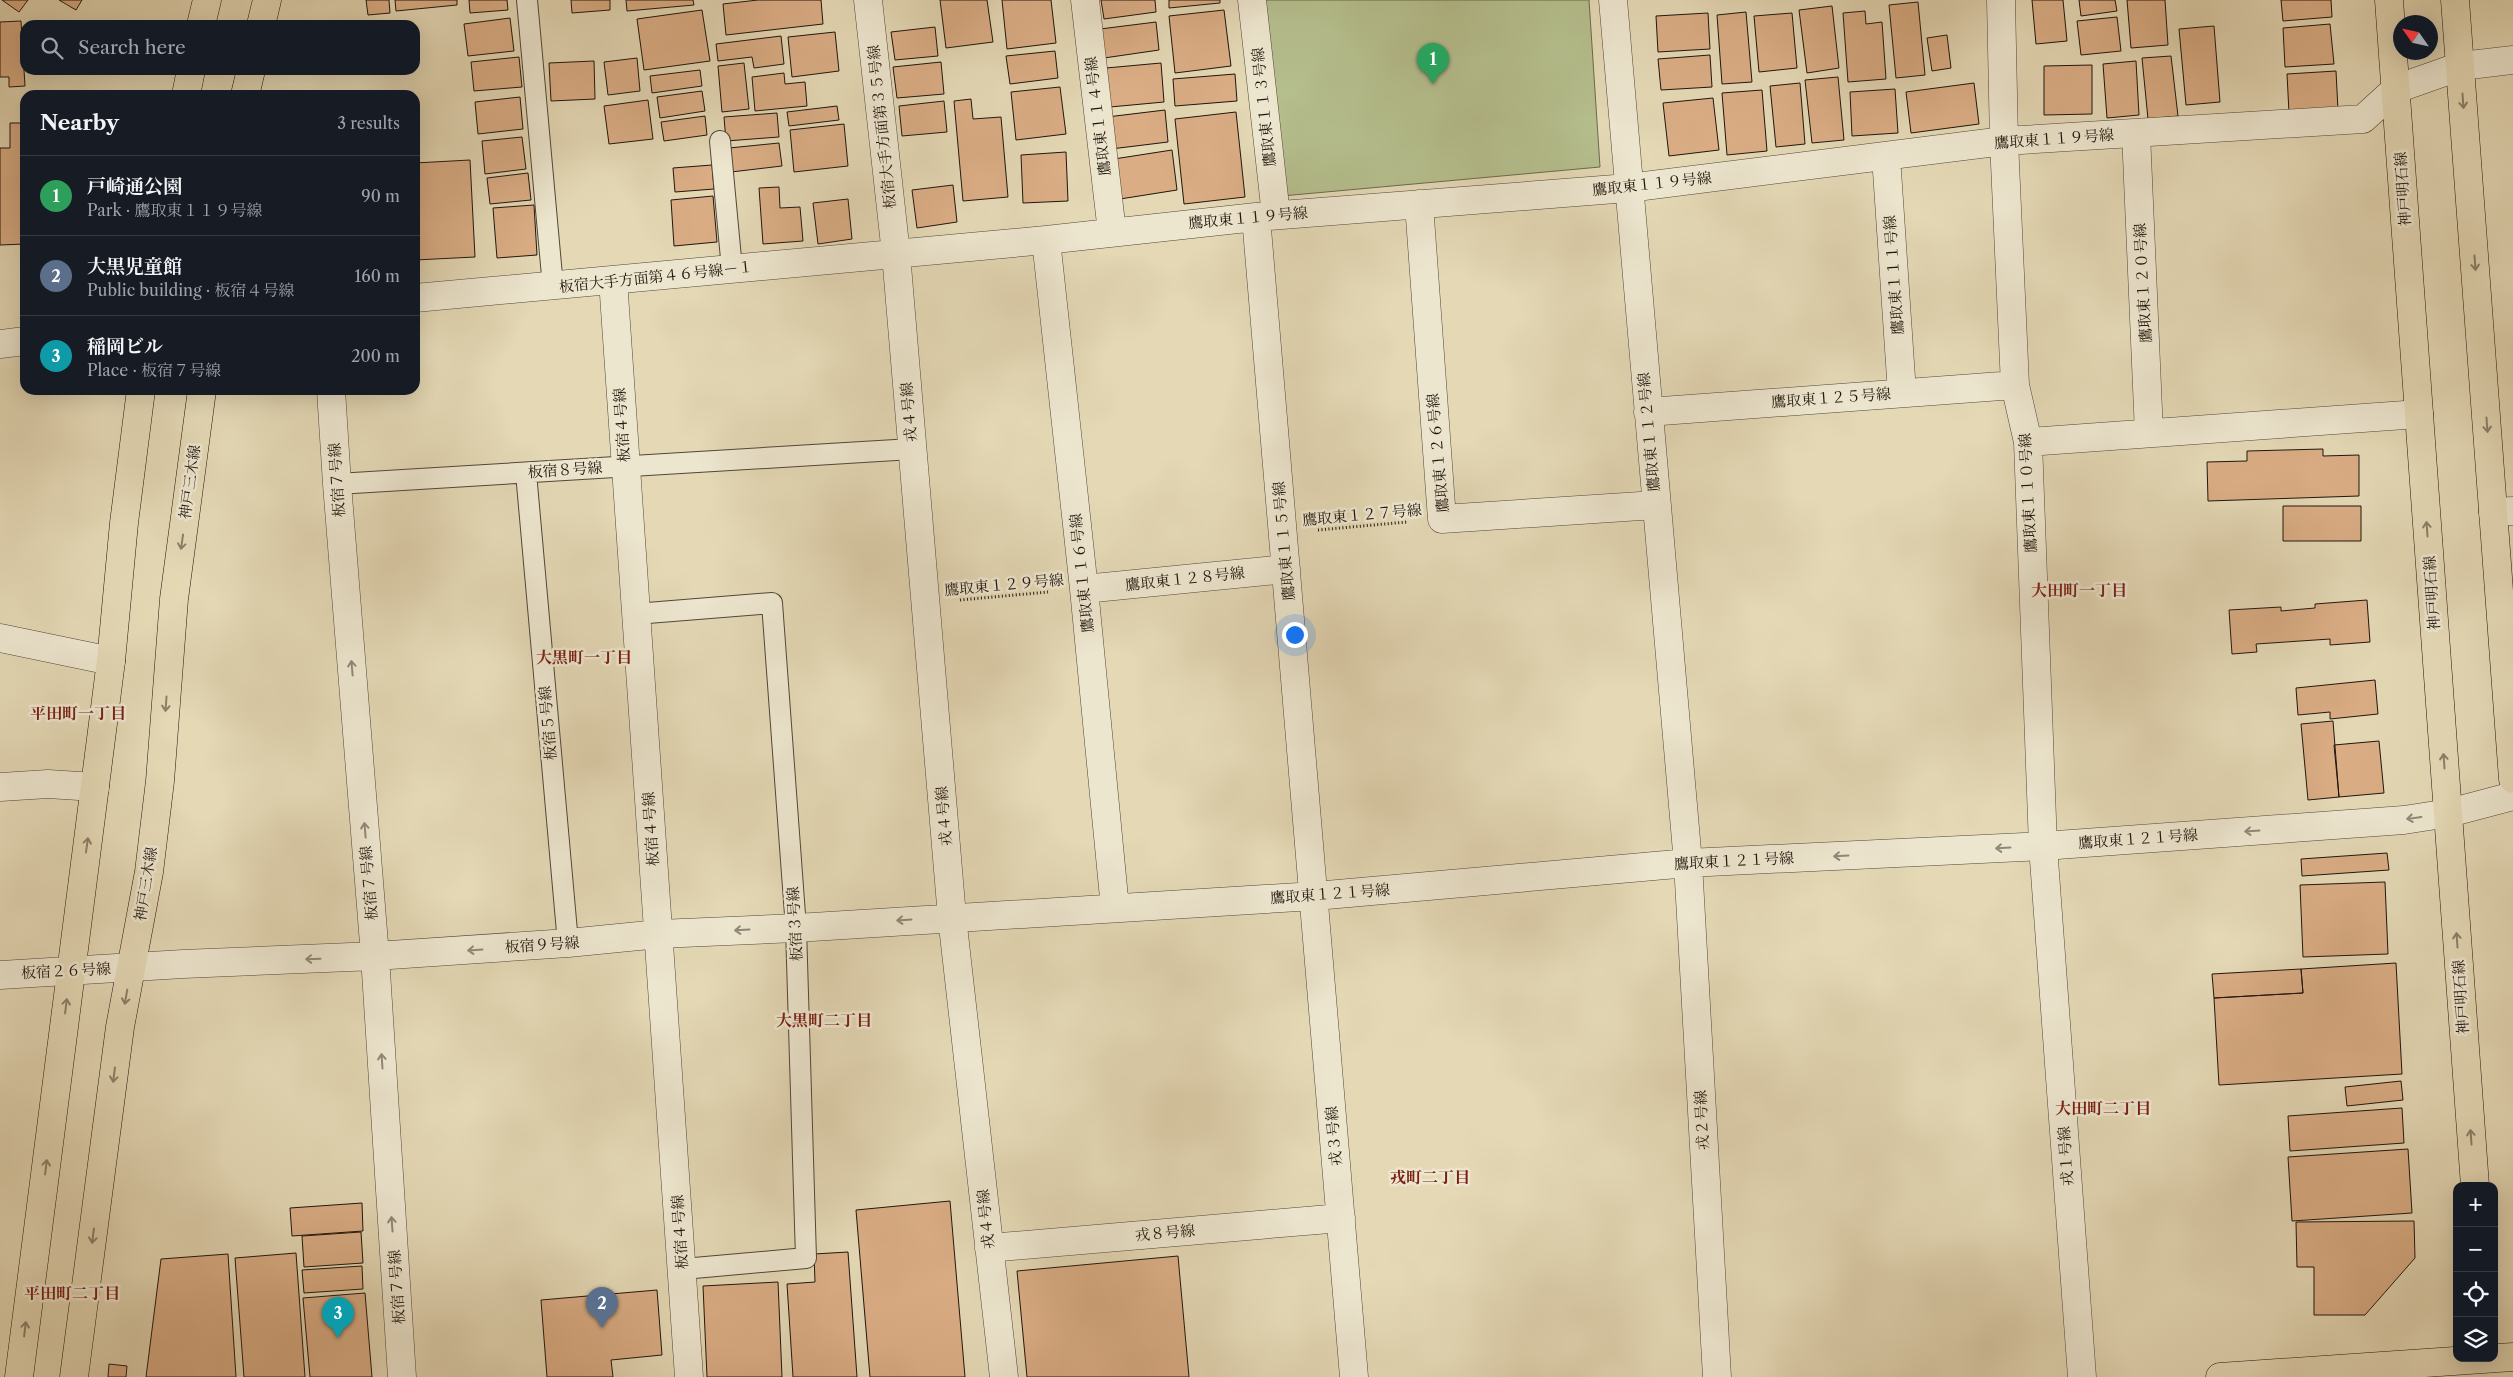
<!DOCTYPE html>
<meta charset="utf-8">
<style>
body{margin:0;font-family:"Libre Caslon Text","Noto Serif JP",serif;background:#20242c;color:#f1f3f6}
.controls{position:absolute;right:15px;bottom:15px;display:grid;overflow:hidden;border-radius:10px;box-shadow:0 5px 20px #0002}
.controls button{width:45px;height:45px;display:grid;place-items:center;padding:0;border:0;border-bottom:1px solid #363941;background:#171b24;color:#f1f3f6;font:25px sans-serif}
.compass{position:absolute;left:2393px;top:15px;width:45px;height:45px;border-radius:50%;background:#171b24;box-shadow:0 5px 20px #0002;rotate:304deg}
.you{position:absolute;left:1294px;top:634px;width:18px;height:18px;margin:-12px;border:4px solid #fff;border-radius:50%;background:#1a73e8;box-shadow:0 0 0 8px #1a73e833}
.badge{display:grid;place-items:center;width:32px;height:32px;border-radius:50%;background:#db2777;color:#fff;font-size:16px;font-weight:700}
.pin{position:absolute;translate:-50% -41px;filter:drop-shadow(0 1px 2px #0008)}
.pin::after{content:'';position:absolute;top:26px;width:18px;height:15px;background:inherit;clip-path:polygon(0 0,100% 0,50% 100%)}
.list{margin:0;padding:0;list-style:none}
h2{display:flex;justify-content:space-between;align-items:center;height:65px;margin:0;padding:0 20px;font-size:21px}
h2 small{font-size:16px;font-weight:400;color:#9ea1a6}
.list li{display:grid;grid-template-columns:32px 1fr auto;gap:15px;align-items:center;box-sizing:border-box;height:80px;padding:0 20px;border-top:1px solid #363941}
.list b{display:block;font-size:19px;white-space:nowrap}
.list p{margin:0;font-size:16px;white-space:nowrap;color:#9ea1a6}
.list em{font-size:16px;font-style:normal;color:#9ea1a6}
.icon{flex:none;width:28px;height:28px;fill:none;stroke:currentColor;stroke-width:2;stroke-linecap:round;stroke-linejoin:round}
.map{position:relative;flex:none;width:2513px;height:1377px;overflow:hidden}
.search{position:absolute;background:#171b24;box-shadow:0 5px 20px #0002;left:20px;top:20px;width:400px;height:55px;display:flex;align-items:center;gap:12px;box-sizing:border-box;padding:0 18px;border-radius:15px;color:#9ea1a6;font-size:19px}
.panel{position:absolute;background:#171b24;box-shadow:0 5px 20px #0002;left:20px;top:90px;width:400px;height:305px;border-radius:15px}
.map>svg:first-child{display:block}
.green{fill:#b5be8d;stroke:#6a6a4e}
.building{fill:#daad85;stroke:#20150e}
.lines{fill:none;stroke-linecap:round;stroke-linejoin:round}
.service-casing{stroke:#514638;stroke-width:22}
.minor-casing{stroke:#514638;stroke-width:29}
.tertiary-casing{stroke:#514638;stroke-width:29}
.primary-casing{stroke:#20150e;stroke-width:29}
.path{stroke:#20150e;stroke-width:3;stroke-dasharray:1 2.5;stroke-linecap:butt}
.service{stroke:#ede6cf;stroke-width:20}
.minor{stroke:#ede6cf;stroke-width:28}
.tertiary{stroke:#ede6cf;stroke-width:28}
.primary{stroke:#e4d8b5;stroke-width:28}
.oneway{stroke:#8c806a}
.oneway2{stroke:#918878}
.labels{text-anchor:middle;stroke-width:5;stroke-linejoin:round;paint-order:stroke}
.street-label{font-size:15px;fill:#20150e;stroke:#ede6cf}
.neighbourhood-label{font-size:16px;font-weight:bold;fill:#7a1f14;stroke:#ede6cf}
</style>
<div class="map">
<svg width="2513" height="1377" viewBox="0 0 2513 1377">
<rect width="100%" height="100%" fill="#e4d8b5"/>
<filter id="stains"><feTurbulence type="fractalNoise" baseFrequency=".004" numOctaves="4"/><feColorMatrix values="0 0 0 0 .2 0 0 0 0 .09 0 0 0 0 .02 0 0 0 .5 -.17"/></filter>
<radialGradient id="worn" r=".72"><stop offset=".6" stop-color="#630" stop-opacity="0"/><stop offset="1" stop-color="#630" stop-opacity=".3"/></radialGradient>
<path class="green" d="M1265 0H1589L1600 167 1282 196Z"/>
<path class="building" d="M2 0H28L19 12Z
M59 0H82L76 10Z
M366 0H389L390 13 368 15Z
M395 0H457V5L396 11Z
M469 0H507L508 10 470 13Z
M571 0H610V10L572 13Z
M626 0H693L694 5 627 11Z
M758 0H821L823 24 726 35 723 4Z
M940 0H987L993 42 946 48Z
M1002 0H1051L1056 43 1007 49Z
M1101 0H1155L1156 12 1104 19Z
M1169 0H1220V3L1169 8Z
M2032 0H2063L2067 41 2036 44Z
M2079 0H2115L2117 11 2081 16Z
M2127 0H2165L2168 45 2131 48Z
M2281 0H2331L2332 17 2283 21Z
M1918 2 1925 75 1896 78 1889 5Z
M1832 6 1839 68 1807 73 1799 10Z
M702 10 710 61 644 70 637 19Z
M1224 10 1231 66 1175 73 1169 16Z
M1865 11 1866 24 1882 22 1886 79 1848 82 1843 13Z
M1746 12 1752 82 1722 84 1717 15Z
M1708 13 1710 49 1658 52 1656 16Z
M1792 13 1797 68 1759 72 1754 16Z
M2117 17 2121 51 2081 55 2077 21Z
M510 18 514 51 468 56 464 24Z
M21 21 25 86 9 87V77H0V22Z
M1156 22 1159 50 1104 58 1100 29Z
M2330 24 2334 64 2285 67 2283 28Z
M2214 26 2220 102 2186 105 2179 29Z
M935 27 938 56 895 60 891 32Z
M835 32 839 71 792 77 788 37Z
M1947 35 1951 68 1932 71 1927 38Z
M781 36 784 64 754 68 752 57 718 61 716 44Z
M1055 51 1058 78 1010 84 1006 56Z
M1710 55 1712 87 1661 90 1658 59Z
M2171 56 2178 116 2148 119 2142 58Z
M519 57 522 87 474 91 471 62Z
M637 58 640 91 608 95 604 62Z
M594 61 595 99 551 101 549 63Z
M2136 61 2139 115 2107 118 2103 64Z
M941 62 944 94 897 98 893 67Z
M744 63 749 109 722 112 718 66Z
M1161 63 1164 102 1110 107 1106 68Z
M2092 65V114L2044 115V66Z
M700 70 702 86 652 93 650 76Z
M2336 71 2338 110 2289 113 2287 74Z
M784 73 785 84 805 82 807 106 755 111 752 77Z
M1235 74 1237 101 1175 106 1173 79Z
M1838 77 1844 140 1812 143 1805 80Z
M1800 83 1805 144 1776 147 1770 86Z
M1974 83 1979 124 1911 133 1906 92Z
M1060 87 1066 134 1016 140 1011 92Z
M1895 89 1898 133 1852 136 1850 92Z
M1762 90 1767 151 1727 155 1722 93Z
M702 91 705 111 660 118 657 97Z
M520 97 523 129 478 134 475 102Z
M1713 98 1719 150 1669 156 1663 103Z
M971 99 973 119 1001 117 1008 197 963 201 954 101Z
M648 100 653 139 609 144 604 106Z
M944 101 947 132 902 136 899 106Z
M837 106 839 120 789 126 787 112Z
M1165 110 1168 142 1111 149 1107 117Z
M1236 112 1245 197 1184 204 1175 119Z
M777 113 779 137 726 141 724 117Z
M705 116 707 135 664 141 661 122Z
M10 123H25V244L0 245V148H10Z
M844 124 848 166 794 172 790 130Z
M522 137 526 169 485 174 482 141Z
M779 143 782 166 731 172 729 148Z
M1172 150 1177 190 1120 199 1114 159Z
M1066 152 1068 201 1023 203 1021 155Z
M470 160 475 257 415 260V163Z
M712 165 714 189 675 192 673 168Z
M528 173 531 200 490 204 487 178Z
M953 185 957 222 917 228 912 190Z
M779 187 780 208 800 207 803 241 763 244 759 188Z
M713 196 717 242 674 246 671 200Z
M848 199 852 239 818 244 813 203Z
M534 205 537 255 497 258 493 208Z
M2323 449V456L2359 455V496L2208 501 2207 462 2247 461V451Z
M2283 506H2361V541H2283Z
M2367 600 2370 642 2330 645V639L2256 644 2257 652 2232 654 2229 610 2281 607V611L2315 608V604Z
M2375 680 2378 714 2330 719V712L2298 715 2296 688Z
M2333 721 2339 797 2308 800 2301 724Z
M2379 741 2384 793 2339 797 2334 745Z
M2387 853 2389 870 2302 876 2301 859Z
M2385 882 2388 954 2303 957 2300 885Z
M2396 963 2402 1074 2219 1085 2214 998 2303 993 2301 969Z
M2301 969 2303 993 2214 998 2212 974Z
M2401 1081 2403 1100 2347 1106 2345 1087Z
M2402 1108 2404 1143 2290 1151 2288 1116Z
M2408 1149 2412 1213 2292 1221 2288 1157Z
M950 1201 965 1377H870L856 1210Z
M362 1203 363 1231 292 1236 290 1208Z
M2414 1221 2415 1258 2365 1315H2314V1267H2297L2296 1222Z
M361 1232 363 1263 304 1267 302 1236Z
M848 1252 857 1377H793L787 1284 815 1282 814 1254Z
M296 1253 305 1377H244L235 1258Z
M228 1254 236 1377H146L161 1259Z
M1178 1256 1189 1377H1027L1017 1271Z
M362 1266 363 1289 304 1293 302 1270Z
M778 1282 782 1377H707L703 1286Z
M657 1290 662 1355 611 1360 613 1377H547L541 1300Z
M365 1293 372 1377H310L303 1298Z
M109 1364 127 1366 126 1377H108Z"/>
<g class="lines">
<g class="service-casing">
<path id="service" d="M527 0 553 287
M720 141 732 269
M526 473 568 943
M337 484 912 449
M635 614 772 603 796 928 806 1258 683 1269"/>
</g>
<g class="minor-casing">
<path id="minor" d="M868 0 896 254 952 917 1004 1377
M1085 0 1112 232
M1252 0 1276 215
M1613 0 1688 863 1717 1377
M2001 0 2004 141 2015 385 2028 442 2043 846 2082 1377
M2136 133 2149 433
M1886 156 1902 393
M1419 204 1442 519 1656 505
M1256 217 1354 1377
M1046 240 1084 589 1115 908
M613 280 689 1377
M415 298 1046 240 1256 217 1628 188 2004 141 2363 119 2396 89
M0 344 25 341
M331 390 337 484 375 956 402 1377
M1648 412 2015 385
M2028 442 2419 414
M2493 512 2513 511
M1084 589 1286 569
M0 638 111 661
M0 787 48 784 95 787
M0 975 183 964 375 956 568 943 659 934 796 928 1315 896 1688 863 2043 846 2404 820 2449 813 2513 796
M989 1248 1341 1218"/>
</g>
<g class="tertiary-casing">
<path id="tertiary" d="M2396 89 2461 66 2513 60"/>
</g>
<g class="primary-casing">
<path id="primary" d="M2389 0 2475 1186
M2455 0 2513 779
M201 25 207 0
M261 25 267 0
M186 95 191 70
M245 95 251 70
M19 1377 111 661 124 523 141 390
M74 1377 120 1027 149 872 160 781 174 599 202 390
M2220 1377 2513 1357"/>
</g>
<path class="path" d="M1318 530 1407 522
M960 600 1048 592"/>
<use href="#service" class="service"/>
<use href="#minor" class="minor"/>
<use href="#tertiary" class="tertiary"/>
<use href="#primary" class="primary"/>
</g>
<defs><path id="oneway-shaft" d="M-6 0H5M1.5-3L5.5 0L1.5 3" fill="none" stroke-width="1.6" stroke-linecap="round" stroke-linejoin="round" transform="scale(1.25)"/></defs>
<g class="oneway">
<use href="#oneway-shaft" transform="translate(2463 101) rotate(86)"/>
<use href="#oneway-shaft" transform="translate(2475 263) rotate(86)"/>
<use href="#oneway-shaft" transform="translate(2487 425) rotate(86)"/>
<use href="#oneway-shaft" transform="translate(2427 529) rotate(-94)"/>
<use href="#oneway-shaft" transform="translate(182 542) rotate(98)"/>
<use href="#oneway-shaft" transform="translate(166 704) rotate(94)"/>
<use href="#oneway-shaft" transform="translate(2444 761) rotate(-94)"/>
<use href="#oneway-shaft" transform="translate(87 845) rotate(-82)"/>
<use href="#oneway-shaft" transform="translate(2457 940) rotate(-94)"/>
<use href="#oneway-shaft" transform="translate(126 997) rotate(100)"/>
<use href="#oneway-shaft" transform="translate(66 1006) rotate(-83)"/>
<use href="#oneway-shaft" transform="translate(114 1075) rotate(97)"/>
<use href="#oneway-shaft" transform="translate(2471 1137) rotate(-94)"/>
<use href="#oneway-shaft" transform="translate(46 1167) rotate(-83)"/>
<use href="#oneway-shaft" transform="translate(93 1236) rotate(97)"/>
<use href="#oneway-shaft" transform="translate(25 1329) rotate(-83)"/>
</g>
<g class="oneway2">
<use href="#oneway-shaft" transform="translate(352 668) rotate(-95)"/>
<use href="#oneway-shaft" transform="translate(2414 818) rotate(172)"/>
<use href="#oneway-shaft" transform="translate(365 830) rotate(-95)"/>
<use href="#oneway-shaft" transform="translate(2252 831) rotate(176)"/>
<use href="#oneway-shaft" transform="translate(2003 848) rotate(177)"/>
<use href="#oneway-shaft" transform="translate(1841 856) rotate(177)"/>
<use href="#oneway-shaft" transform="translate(904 920) rotate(176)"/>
<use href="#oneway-shaft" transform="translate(742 930) rotate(177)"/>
<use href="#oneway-shaft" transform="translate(475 950) rotate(176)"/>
<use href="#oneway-shaft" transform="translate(313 959) rotate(178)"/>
<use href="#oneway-shaft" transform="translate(382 1061) rotate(-94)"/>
<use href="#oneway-shaft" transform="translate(392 1224) rotate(-94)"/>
</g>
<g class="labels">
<g class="street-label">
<text transform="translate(1264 107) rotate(-96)" y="5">鷹取東１１３号線</text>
<text transform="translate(1098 116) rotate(-97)" y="5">鷹取東１１４号線</text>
<text transform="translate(882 127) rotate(-96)" y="5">板宿大手方面第３５号線</text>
<text transform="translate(2054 139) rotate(-4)" y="5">鷹取東１１９号線</text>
<text transform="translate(1652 184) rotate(-6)" y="5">鷹取東１１９号線</text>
<text transform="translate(2403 189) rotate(-94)" y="5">神戸明石線</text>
<text transform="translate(1248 218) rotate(-5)" y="5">鷹取東１１９号線</text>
<text transform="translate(1894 275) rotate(-94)" y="5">鷹取東１１１号線</text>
<text transform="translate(656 277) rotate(-6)" y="5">板宿大手方面第４６号線－１</text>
<text transform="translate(2143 283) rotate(-93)" y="5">鷹取東１２０号線</text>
<text transform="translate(1831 398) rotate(-4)" y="5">鷹取東１２５号線</text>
<text transform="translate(909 412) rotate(-95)" y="5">戎４号線</text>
<text transform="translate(622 425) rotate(-94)" y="5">板宿４号線</text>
<text transform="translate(1649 432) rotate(-95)" y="5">鷹取東１１２号線</text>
<text transform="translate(1438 453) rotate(-95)" y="5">鷹取東１２６号線</text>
<text transform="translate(565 470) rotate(-4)" y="5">板宿８号線</text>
<text transform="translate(337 480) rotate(-94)" y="5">板宿７号線</text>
<text transform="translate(190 482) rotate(-82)" y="5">神戸三木線</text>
<text transform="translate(2028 493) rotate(-93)" y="5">鷹取東１１０号線</text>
<text transform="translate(1362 515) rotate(-5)" y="5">鷹取東１２７号線</text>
<text transform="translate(1284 541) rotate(-95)" y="5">鷹取東１１５号線</text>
<text transform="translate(1082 573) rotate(-96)" y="5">鷹取東１１６号線</text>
<text transform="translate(1185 579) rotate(-6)" y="5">鷹取東１２８号線</text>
<text transform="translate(1004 585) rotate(-5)" y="5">鷹取東１２９号線</text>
<text transform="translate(2432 593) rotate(-94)" y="5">神戸明石線</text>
<text transform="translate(548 723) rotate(-95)" y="5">板宿５号線</text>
<text transform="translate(944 816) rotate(-95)" y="5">戎４号線</text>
<text transform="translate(651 829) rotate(-94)" y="5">板宿４号線</text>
<text transform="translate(2138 839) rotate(-4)" y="5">鷹取東１２１号線</text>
<text transform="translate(1734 861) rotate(-3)" y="5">鷹取東１２１号線</text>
<text transform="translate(369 883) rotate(-95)" y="5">板宿７号線</text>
<text transform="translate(146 884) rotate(-81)" y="5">神戸三木線</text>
<text transform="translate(1330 894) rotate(-4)" y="5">鷹取東１２１号線</text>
<text transform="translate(795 924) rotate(-93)" y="5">板宿３号線</text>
<text transform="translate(542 945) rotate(-4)" y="5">板宿９号線</text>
<text transform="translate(66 971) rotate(-3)" y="5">板宿２６号線</text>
<text transform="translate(2461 997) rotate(-94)" y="5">神戸明石線</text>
<text transform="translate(1702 1120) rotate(-93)" y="5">戎２号線</text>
<text transform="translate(1334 1136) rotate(-95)" y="5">戎３号線</text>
<text transform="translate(2066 1156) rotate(-94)" y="5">戎１号線</text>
<text transform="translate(986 1219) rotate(-96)" y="5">戎４号線</text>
<text transform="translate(680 1232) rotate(-94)" y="5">板宿４号線</text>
<text transform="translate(1165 1233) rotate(-5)" y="5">戎８号線</text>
<text transform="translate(397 1287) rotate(-94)" y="5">板宿７号線</text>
</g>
<g class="neighbourhood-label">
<text x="2079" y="596">大田町一丁目</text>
<text x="584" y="663">大黒町一丁目</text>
<text x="78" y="719">平田町一丁目</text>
<text x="824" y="1026">大黒町二丁目</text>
<text x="2103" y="1114">大田町二丁目</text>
<text x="1430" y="1183">戎町二丁目</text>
<text x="72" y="1299">平田町二丁目</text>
</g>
</g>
<rect width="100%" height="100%" filter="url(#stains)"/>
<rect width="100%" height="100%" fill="url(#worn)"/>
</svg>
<div class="controls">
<button>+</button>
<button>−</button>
<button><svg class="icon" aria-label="locate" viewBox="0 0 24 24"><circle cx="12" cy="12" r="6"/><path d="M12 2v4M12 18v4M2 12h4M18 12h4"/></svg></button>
<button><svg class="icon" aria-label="layers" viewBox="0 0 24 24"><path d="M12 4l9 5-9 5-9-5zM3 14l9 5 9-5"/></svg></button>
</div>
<svg class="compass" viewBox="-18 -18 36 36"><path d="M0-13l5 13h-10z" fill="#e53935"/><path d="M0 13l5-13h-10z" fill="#9ea1a6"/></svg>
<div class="you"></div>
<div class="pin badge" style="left:1433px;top:84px;background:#2e9e5b">1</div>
<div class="pin badge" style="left:602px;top:1328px;background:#5c6f8a">2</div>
<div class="pin badge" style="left:338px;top:1338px;background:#0f9aa8">3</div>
<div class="search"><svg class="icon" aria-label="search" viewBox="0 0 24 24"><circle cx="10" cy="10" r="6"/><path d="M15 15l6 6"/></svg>Search here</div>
<section class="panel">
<h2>Nearby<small>3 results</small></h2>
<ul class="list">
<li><span class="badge" style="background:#2e9e5b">1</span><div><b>戸崎通公園</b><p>Park · 鷹取東１１９号線</p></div><em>90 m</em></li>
<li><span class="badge" style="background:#5c6f8a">2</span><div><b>大黒児童館</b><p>Public building · 板宿４号線</p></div><em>160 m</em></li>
<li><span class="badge" style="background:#0f9aa8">3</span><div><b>稲岡ビル</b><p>Place · 板宿７号線</p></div><em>200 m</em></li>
</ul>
</section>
</div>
